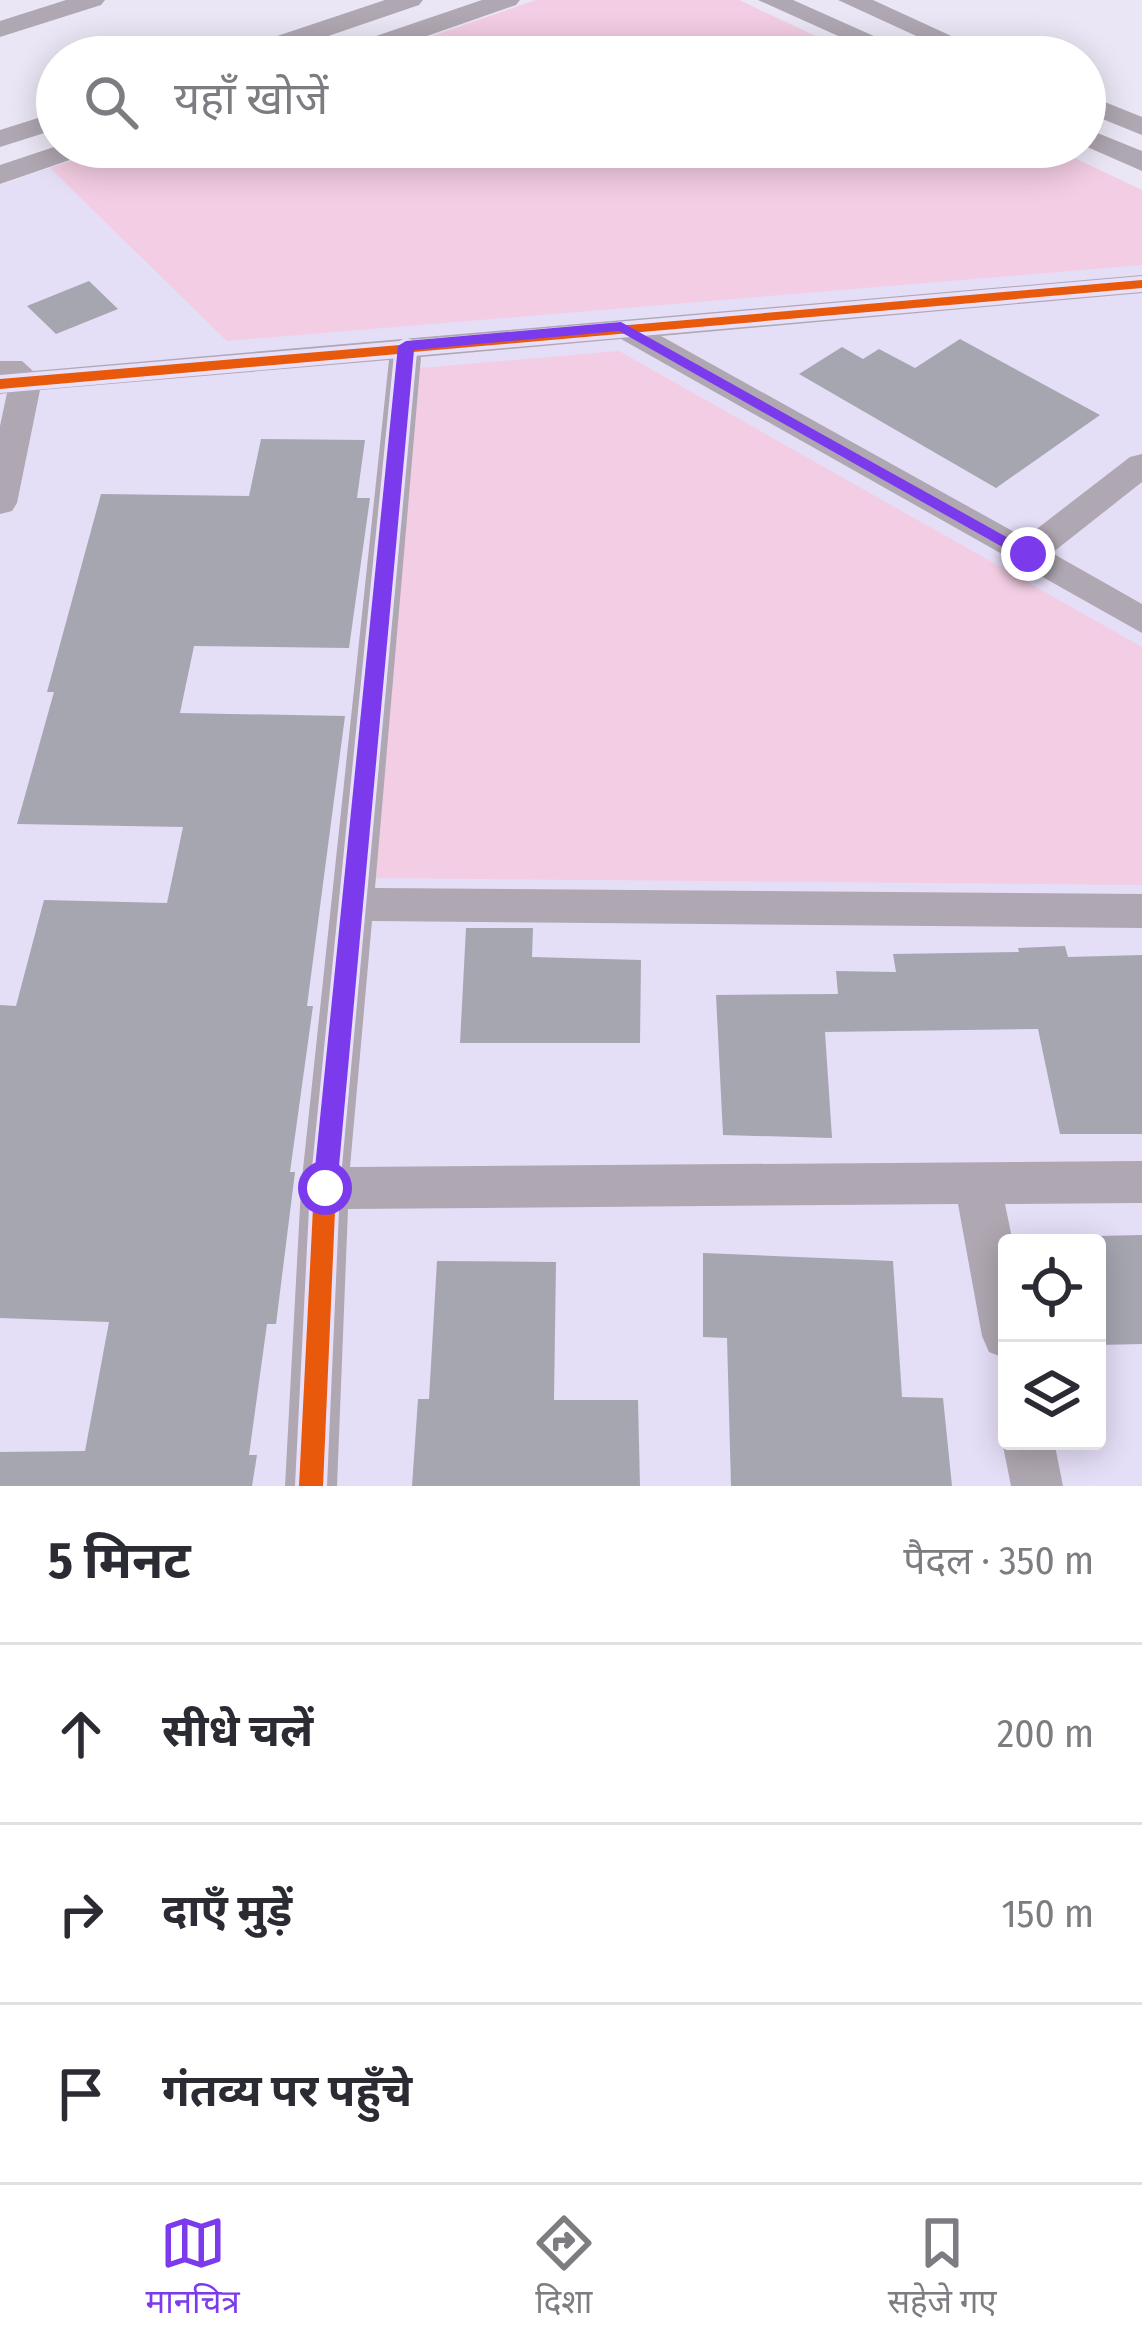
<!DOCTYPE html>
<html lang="hi">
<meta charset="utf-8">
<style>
body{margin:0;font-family:"Fira Sans Condensed","Noto Sans Devanagari",sans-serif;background:#f7f7f7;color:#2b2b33}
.controls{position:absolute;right:36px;bottom:36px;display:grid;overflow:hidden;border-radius:12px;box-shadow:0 6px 30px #0003}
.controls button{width:108px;height:108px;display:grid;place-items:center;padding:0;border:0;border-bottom:3px solid #e1e1e2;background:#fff;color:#2b2b33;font:60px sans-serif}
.stop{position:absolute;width:36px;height:36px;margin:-27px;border:9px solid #7c3aed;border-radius:50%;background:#fff}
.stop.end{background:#7c3aed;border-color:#fff;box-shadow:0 3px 12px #0008}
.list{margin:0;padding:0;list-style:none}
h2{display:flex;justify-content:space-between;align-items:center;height:156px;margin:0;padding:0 48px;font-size:51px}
h2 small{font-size:39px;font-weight:400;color:#7c7c81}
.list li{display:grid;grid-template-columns:78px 1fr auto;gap:36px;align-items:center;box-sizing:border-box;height:180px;padding:0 48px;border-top:3px solid #e1e1e2}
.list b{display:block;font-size:45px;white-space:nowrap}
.list em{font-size:39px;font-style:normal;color:#7c7c81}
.icon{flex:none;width:66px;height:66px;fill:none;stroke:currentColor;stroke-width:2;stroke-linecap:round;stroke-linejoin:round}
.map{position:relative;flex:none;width:1142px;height:1486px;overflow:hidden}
.search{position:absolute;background:#fff;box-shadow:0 6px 30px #0003;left:36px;right:36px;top:36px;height:132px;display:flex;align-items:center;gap:30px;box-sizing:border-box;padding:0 42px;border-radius:66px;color:#7c7c81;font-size:45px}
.sheet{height:696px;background:#fff}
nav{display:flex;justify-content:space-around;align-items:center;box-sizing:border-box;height:168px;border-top:3px solid #e1e1e2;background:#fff;font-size:33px;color:#7c7c81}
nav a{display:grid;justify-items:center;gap:6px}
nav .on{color:#7c3aed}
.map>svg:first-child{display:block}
.built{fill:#e5def7;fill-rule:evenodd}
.green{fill:#f3cde3}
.building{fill:#a6a6b1}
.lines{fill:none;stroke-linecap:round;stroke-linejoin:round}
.minor{fill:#afa7b1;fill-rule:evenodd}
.cycleway-casing{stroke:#e8e0fb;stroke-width:8}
.cycleway{fill:#e8590c;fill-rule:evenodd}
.route{fill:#7c3aed}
</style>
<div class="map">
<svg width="1142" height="1486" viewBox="0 0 1142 1486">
<rect width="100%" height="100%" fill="#ebe6f5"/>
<path class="built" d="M111 147H1051L1142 190V1486H0V185ZM1007 1243H1097V1441H1007Z"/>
<path class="green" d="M536 0H739L860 57H371Z
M111 147H1051L1142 190V265L227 341 50 168Z
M619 351 1142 647V885L375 878 420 368Z"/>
<path class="building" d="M89 281 118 309 56 334 27 306Z
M960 339 1100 415 996 488 799 374 842 347 863 359 879 349 915 368Z
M261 439 365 440 357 498H370L349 648 194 646 180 713 345 716 307 1006H313L290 1172H295L276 1324H267L249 1455H257L252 1486H0V1452L85 1451 109 1322 0 1318V1005L16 1006 44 900 167 903 183 827 17 824 54 692H47L101 494 249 496Z
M466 928H533L532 957 641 960 640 1043H460Z
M1065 946 1068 957 1142 955V1134H1060L1038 1029 825 1032 832 1138 723 1135 716 995 838 994 836 971 896 972 893 954 1019 952 1018 948Z
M1142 1235V1344L1097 1345V1236Z
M703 1253 893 1261 902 1397 943 1398 952 1486H731L727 1338 703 1337Z
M437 1261 556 1262 554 1400H638L640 1486H412L418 1399H429Z"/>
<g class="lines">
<path class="minor" d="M66 0H105L101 5 0 37V21Z
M385 0H423L419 5 267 57H228L232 51Z
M482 0H520L516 5 367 57H328L332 51Z
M758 0H793L921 57H885Z
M838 0H873L997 57H962Z
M1085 94 1142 117V135L1085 112Z
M57 112V129L0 147V130Z
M1085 128 1142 151V171L1085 146Z
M57 146 94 147 90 153 0 184V165Z
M1142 275V293L661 336 1025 538 1130 457 1142 454V482L1052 553 1142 604V633L621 339 421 357 375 888 1142 894V928L372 921 350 1167 1142 1161V1203L1005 1204 1013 1243H1007V1359L989 1352 982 1336 958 1204 348 1209 337 1486H285L301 1188 389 360 40 390 17 503 12 511 0 514V426L7 393 0 394V361H22L33 371Z
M1007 1430V1441H1054L1063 1486H1011L1002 1441Z"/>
<g class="cycleway-casing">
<path id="cycleway" d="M1142 280V288L413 352 336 1188 323 1486H299L314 1188 398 354 0 389V379L400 345 406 342 412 344Z"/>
</g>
<use href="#cycleway" class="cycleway"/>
</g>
<path class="route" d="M621 322 1037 554 1022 558 619 331 414 350 337 1188 325 1198 313 1188 398 346 406 341Z"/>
</svg>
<div class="controls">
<button><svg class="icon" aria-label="locate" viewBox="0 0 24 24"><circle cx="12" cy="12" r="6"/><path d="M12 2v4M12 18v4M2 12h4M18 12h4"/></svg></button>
<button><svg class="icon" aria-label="layers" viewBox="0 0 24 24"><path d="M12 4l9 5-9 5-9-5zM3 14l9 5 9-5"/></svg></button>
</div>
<div class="stop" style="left:325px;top:1188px"></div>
<div class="stop end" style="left:1028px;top:554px"></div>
<div class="search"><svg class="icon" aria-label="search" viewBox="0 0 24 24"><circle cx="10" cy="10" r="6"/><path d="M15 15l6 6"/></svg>यहाँ खोजें</div>
</div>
<section class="sheet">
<h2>5 मिनट<small>पैदल · 350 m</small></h2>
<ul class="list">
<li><svg class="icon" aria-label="ahead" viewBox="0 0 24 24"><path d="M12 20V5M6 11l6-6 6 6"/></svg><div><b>सीधे चलें</b></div><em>200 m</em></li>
<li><svg class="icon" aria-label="right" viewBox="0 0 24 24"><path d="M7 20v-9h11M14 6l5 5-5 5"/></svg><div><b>दाएँ मुड़ें</b></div><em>150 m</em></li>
<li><svg class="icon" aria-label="arrive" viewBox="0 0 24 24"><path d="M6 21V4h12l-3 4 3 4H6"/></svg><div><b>गंतव्य पर पहुँचे</b></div></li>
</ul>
</section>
<nav>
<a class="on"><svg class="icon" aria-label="map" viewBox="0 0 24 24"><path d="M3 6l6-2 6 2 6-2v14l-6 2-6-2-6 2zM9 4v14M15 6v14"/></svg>मानचित्र</a>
<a><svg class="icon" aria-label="directions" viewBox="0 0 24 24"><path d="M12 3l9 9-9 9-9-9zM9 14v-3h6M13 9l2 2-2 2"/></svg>दिशा</a>
<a><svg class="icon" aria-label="saved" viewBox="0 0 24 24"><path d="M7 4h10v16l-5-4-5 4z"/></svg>सहेजे गए</a>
</nav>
